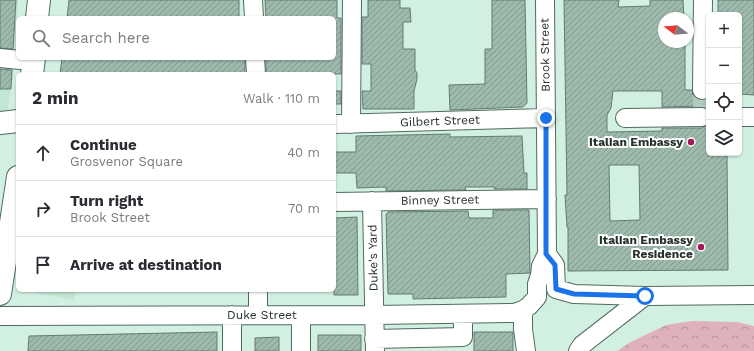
<!DOCTYPE html>
<meta charset="utf-8">
<style>
body{margin:0;font-family:"Work Sans",sans-serif;background:#f7f7f7;color:#2b2b33}
.controls{position:absolute;right:12px;top:12px;display:grid;overflow:hidden;border-radius:6px;box-shadow:0 1px 3px #0004}
.controls button{width:36px;height:36px;display:grid;place-items:center;padding:0;border:0;border-bottom:1px solid #e1e1e2;background:#fff;color:#2b2b33;font:20px sans-serif}
.compass{position:absolute;left:658px;top:12px;width:36px;height:36px;border-radius:50%;background:#fff;box-shadow:0 1px 3px #0004;rotate:286deg}
.stop{position:absolute;width:12px;height:12px;margin:-9px;border:3px solid #1a73e8;border-radius:50%;background:#fff}
.stop.end{background:#1a73e8;border-color:#fff;box-shadow:0 1px 4px #0008}
.list{margin:0;padding:0;list-style:none}
h2{display:flex;justify-content:space-between;align-items:center;height:52px;margin:0;padding:0 16px;font-size:17px}
h2 small{font-size:13px;font-weight:400;color:#7c7c81}
.list li{display:grid;grid-template-columns:26px 1fr auto;gap:12px;align-items:center;box-sizing:border-box;height:56px;padding:0 16px;border-top:1px solid #e1e1e2}
.list b{display:block;font-size:15px;white-space:nowrap}
.list p{margin:0;font-size:13px;white-space:nowrap;color:#7c7c81}
.list em{font-size:13px;font-style:normal;color:#7c7c81}
.icon{flex:none;width:22px;height:22px;fill:none;stroke:currentColor;stroke-width:2;stroke-linecap:round;stroke-linejoin:round}
.map{position:relative;flex:none;width:754px;height:351px;overflow:hidden}
.search{position:absolute;background:#fff;box-shadow:0 1px 3px #0004;left:16px;top:16px;width:320px;height:44px;display:flex;align-items:center;gap:10px;box-sizing:border-box;padding:0 14px;border-radius:6px;color:#7c7c81;font-size:15px}
.panel{position:absolute;background:#fff;box-shadow:0 1px 3px #0004;left:16px;top:72px;width:320px;height:220px;border-radius:6px}
.map>svg:first-child{display:block}
.built{fill:#c1e6d4}
.park{fill:url(#park-crowns)}
.building{fill:url(#building-hatch);stroke:#627c70;fill-rule:evenodd}
.lines{fill:none;stroke-linecap:round;stroke-linejoin:round}
.minor-tunnel{stroke:#b0cabd;stroke-width:18;stroke-dasharray:18 9;stroke-linecap:butt}
.minor-casing{stroke:#516b5f;stroke-width:20}
.major-casing{stroke:#516b5f;stroke-width:24}
.minor{stroke:#fff;stroke-width:18}
.major{stroke:#fff;stroke-width:22}
.route{stroke:#1a73e8;stroke-width:5}
.poi-dot{fill:#a61757;stroke:#fff;stroke-width:1.5}
.labels{text-anchor:middle;stroke-width:4;stroke-linejoin:round;paint-order:stroke}
.street-label{font-size:12px;fill:#26312c;stroke:#fff}
.poi-label{font-size:12px;font-weight:bold;fill:#26312c;stroke:#fff;text-anchor:end}
</style>
<div class="map">
<svg width="754" height="351" viewBox="0 0 754 351">
<defs>
<pattern id="park-crowns" width="20" height="18" patternUnits="userSpaceOnUse"><rect width="20" height="18" fill="#dfb1bd"/><path d="M2 6a3 3 0 1 1 6 0M12 15a3 3 0 1 1 6 0" fill="none" stroke="#b5919a"/></pattern>
<pattern id="building-hatch" width="6" height="6" patternUnits="userSpaceOnUse"><rect width="6" height="6" fill="#9ebaad"/><path d="M-1 1l2-2M0 6l6-6M5 7l2-2" fill="none" stroke="#81988d"/></pattern>
</defs>
<rect width="100%" height="100%" fill="#d2f0e1"/>
<path class="built" d="M0 0H18L15 62 7 115H0Z
M35 290H76L74 300 37 293Z"/>
<path class="park" d="M692 321 737 322 754 326V351H617L629 343 666 325Z"/>
<path class="building" d="M0 0H16L13 49 0 48Z
M69 0H239V18H67Z
M265 0H337V18H341V74H266V58H334V18H266Z
M368 0H400V8H410L411 22H403V49H415V70L417 73V79L414 91V109H363L362 91H371V64H362V17H368Z
M492 0H525L527 103 523 107 450 110 449 85 485 84V49H492Z
M564 0H619L618 7 650 6V0H683L684 18H664V42H685V90H692L693 95 697 99 702 100 709 97V110L702 106 662 107V91H613L611 108 607 115V132L662 131V128H702L709 124V153H727L728 270 568 271V227H567L565 195H567ZM609 165H639L640 220 610 221Z
M718 0H754V95L739 94V15H718Z
M62 58H245V74H60Z
M0 69 12 70 11 89H0Z
M334 91H341V104H334Z
M450 134V137L522 136 524 173H527V189H494L495 187H465L466 190 386 191V187L357 188 356 173H334V152H356V136Z
M493 210H529L530 273 506 274V297L413 299V294H388L386 214 388 213V212L468 211 469 218H493Z
M357 217 358 295H334V218Z
M217 332V351H28L29 336Z
M474 332H513V351H474Z
M318 335H361V351H318Z
M279 337V351H255V338Z"/>
<g class="lines">
<path class="minor-tunnel" d="M702 108V90"/>
<g class="minor-casing">
<path id="minor" d="M253 0 254 18
M0 58 20 60
M255 58 256 74
M702 90 703 0
M739 117H754
M625 118 702 117
M334 124 546 118
M351 124 352 0
M372 201 375 351
M334 202 547 199
M547 254 555 265 556 289
M556 289 574 294 645 296 754 295
M258 290V315
M523 310V329L526 351
M232 315V351
M301 315V351
M0 316 374 315 514 313 523 310 529 306 537 297V284L540 275 541 266 547 254 545 0
M374 339 463 337V314
M578 351 582 345 645 296"/>
</g>
<g class="major-casing">
<path id="major" d="M37 18 39 0
M32 74 34 58
M0 123 18 121
M0 294 18 177"/>
</g>
<use href="#minor" class="minor"/>
<use href="#major" class="major"/>
</g>
<g class="lines">
<path class="route" d="M546 118V254L555 265 556 289 574 294 645 296"/>
</g>
<g class="poi-dot">
<circle cx="691" cy="142" r="4"/>
<circle cx="701" cy="247" r="4"/>
</g>
<g class="labels">
<g class="street-label">
<text transform="translate(545 55) rotate(-91)" y="4">Brook Street</text>
<text transform="translate(440 121) rotate(-2)" y="4">Gilbert Street</text>
<text transform="translate(440 200) rotate(-1)" y="4">Binney Street</text>
<text transform="translate(373 258) rotate(-91)" y="4">Duke's Yard</text>
<text x="262" y="319">Duke Street</text>
</g>
<g class="poi-label">
<text x="683" y="146">Italian Embassy</text>
<text x="693" y="244">Italian Embassy<tspan x="693" dy="14">Residence</tspan></text>
</g>
</g>
</svg>
<div class="controls">
<button>+</button>
<button>−</button>
<button><svg class="icon" aria-label="locate" viewBox="0 0 24 24"><circle cx="12" cy="12" r="6"/><path d="M12 2v4M12 18v4M2 12h4M18 12h4"/></svg></button>
<button><svg class="icon" aria-label="layers" viewBox="0 0 24 24"><path d="M12 4l9 5-9 5-9-5zM3 14l9 5 9-5"/></svg></button>
</div>
<svg class="compass" viewBox="-18 -18 36 36"><path d="M0-13l5 13h-10z" fill="#e53935"/><path d="M0 13l5-13h-10z" fill="#7c7c81"/></svg>
<div class="stop" style="left:645px;top:296px"></div>
<div class="stop end" style="left:546px;top:118px"></div>
<div class="search"><svg class="icon" aria-label="search" viewBox="0 0 24 24"><circle cx="10" cy="10" r="6"/><path d="M15 15l6 6"/></svg>Search here</div>
<section class="panel">
<h2>2 min<small>Walk · 110 m</small></h2>
<ul class="list">
<li><svg class="icon" aria-label="ahead" viewBox="0 0 24 24"><path d="M12 20V5M6 11l6-6 6 6"/></svg><div><b>Continue</b><p>Grosvenor Square</p></div><em>40 m</em></li>
<li><svg class="icon" aria-label="right" viewBox="0 0 24 24"><path d="M7 20v-9h11M14 6l5 5-5 5"/></svg><div><b>Turn right</b><p>Brook Street</p></div><em>70 m</em></li>
<li><svg class="icon" aria-label="arrive" viewBox="0 0 24 24"><path d="M6 21V4h12l-3 4 3 4H6"/></svg><div><b>Arrive at destination</b></div></li>
</ul>
</section>
</div>
